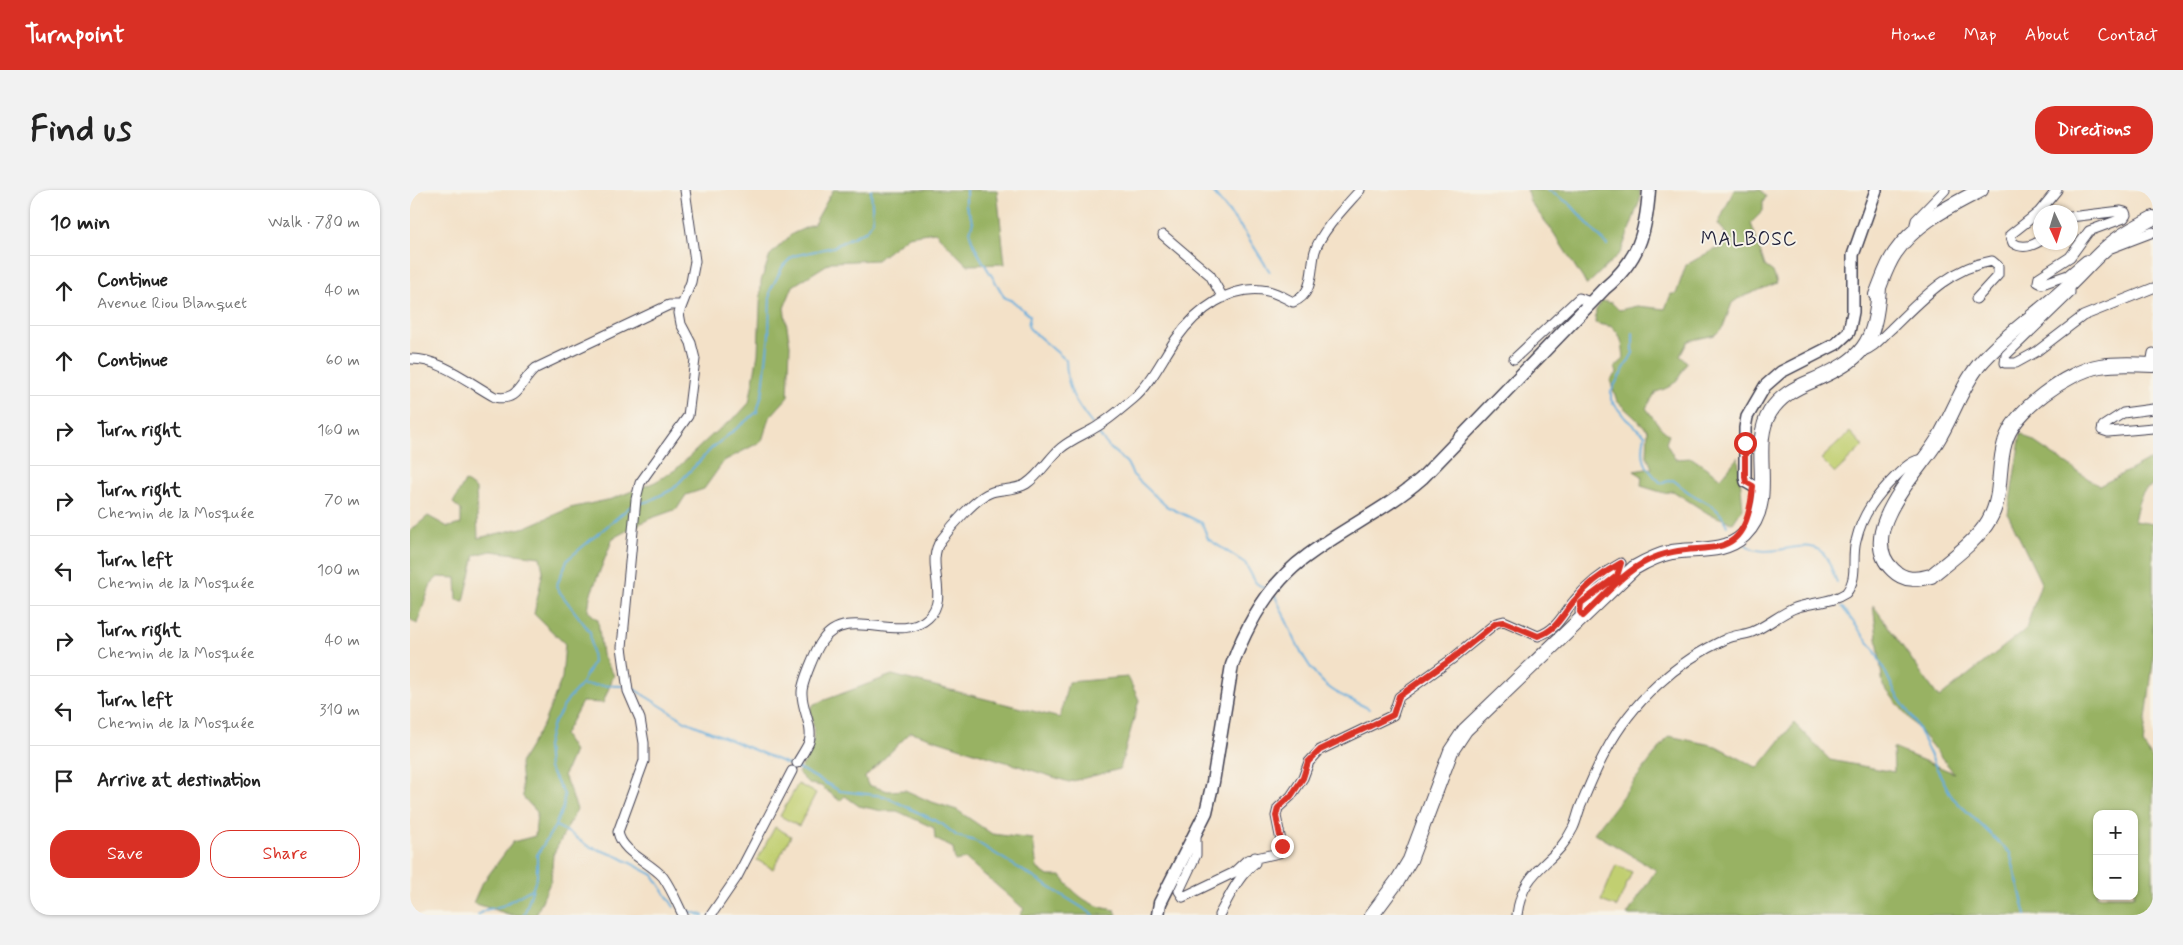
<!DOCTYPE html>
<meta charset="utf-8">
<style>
body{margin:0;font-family:Mynerve,sans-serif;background:#f2f2f2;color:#222}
.controls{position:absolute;right:15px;bottom:15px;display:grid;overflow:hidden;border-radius:10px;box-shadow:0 1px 4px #0004}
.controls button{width:45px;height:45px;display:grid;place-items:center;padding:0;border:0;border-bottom:1px solid #e0e0e0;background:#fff;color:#222;font:25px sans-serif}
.compass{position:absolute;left:1623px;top:15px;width:45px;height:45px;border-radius:50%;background:#fff;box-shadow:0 1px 4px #0004;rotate:176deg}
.stop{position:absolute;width:15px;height:15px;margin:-11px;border:4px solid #d93025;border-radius:50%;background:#fff}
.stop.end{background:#d93025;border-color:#fff;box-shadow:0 1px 5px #0008}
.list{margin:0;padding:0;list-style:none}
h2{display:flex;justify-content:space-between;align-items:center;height:65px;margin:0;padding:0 20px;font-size:21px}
h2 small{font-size:16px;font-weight:400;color:#767676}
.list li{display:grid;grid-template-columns:32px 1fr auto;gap:15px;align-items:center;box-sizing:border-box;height:70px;padding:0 20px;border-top:1px solid #e0e0e0}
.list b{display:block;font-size:19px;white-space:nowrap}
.list p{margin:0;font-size:16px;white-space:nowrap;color:#767676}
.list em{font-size:16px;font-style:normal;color:#767676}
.actions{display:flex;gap:10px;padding:15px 20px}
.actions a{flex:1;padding:11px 0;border:1px solid #d93025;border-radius:20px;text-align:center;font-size:18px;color:#d93025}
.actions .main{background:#d93025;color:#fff}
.icon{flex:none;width:28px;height:28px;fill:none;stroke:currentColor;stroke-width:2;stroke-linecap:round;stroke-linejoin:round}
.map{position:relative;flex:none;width:1743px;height:725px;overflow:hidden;border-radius:20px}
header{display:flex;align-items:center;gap:30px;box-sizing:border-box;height:70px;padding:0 25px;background:#d93025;color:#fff}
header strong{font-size:24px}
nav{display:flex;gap:28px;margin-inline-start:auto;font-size:18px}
.intro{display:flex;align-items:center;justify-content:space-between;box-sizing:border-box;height:120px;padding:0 30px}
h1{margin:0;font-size:35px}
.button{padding:12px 22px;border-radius:20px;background:#d93025;color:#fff;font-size:18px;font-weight:700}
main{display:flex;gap:30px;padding:0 30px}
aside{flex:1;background:#fff;border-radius:20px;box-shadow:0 1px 4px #0004}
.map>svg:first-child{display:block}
.green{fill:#c1cf71;stroke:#727856}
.forest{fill:#98b263;stroke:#5d6a4f;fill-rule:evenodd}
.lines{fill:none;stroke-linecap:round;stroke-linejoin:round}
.stream{stroke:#66addc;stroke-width:2}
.minor-casing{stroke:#413f50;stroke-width:11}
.tertiary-casing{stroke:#413f50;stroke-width:14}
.secondary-casing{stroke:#413f50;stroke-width:15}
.primary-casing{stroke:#413f50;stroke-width:16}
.minor{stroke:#fff;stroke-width:9}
.tertiary{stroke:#fff;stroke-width:11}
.secondary{stroke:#fff;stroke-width:12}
.primary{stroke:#fff;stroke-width:14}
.route{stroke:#d93025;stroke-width:6}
.labels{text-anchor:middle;stroke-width:4;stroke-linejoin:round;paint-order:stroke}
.neighbourhood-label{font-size:19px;letter-spacing:1px;fill:#22223b;stroke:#f7f3e8}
</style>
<header>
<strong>Turnpoint</strong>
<nav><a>Home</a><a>Map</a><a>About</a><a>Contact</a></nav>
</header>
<div class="intro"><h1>Find us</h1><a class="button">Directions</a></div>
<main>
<aside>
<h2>10 min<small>Walk · 780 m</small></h2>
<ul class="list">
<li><svg class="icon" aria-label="ahead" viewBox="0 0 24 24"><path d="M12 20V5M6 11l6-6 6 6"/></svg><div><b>Continue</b><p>Avenue Riou Blanquet</p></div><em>40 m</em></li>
<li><svg class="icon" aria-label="ahead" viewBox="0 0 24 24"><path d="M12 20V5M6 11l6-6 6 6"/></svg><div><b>Continue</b></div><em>60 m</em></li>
<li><svg class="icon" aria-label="right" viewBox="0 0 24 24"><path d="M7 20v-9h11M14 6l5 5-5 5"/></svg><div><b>Turn right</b></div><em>160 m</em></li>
<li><svg class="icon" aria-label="right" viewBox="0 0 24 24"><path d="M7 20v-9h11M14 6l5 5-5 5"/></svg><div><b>Turn right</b><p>Chemin de la Mosquée</p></div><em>70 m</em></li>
<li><svg class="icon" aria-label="left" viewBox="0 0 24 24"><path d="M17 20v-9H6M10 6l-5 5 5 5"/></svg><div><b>Turn left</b><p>Chemin de la Mosquée</p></div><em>100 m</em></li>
<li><svg class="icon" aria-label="right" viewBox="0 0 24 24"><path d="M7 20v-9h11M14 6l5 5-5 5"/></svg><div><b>Turn right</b><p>Chemin de la Mosquée</p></div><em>40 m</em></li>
<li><svg class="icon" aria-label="left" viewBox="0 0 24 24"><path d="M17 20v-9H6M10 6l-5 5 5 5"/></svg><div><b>Turn left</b><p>Chemin de la Mosquée</p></div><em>310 m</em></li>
<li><svg class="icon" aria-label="arrive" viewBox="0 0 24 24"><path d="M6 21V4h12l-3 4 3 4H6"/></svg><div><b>Arrive at destination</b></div></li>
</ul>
<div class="actions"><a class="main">Save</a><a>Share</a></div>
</aside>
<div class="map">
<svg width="1743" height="725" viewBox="0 0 1743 725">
<rect width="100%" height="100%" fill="#f7f3e8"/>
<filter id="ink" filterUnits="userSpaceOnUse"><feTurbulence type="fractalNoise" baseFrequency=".02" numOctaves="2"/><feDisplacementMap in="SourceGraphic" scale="10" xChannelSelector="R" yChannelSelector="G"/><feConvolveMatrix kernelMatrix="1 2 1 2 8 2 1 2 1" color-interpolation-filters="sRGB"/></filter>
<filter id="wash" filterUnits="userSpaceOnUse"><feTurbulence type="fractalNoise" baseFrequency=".0096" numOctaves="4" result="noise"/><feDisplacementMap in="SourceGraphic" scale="20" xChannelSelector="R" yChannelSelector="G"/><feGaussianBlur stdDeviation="1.12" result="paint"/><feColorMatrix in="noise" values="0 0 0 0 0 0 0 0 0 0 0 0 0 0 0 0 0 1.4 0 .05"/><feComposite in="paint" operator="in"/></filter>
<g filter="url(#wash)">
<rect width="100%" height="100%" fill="#f3e1c8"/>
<path class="green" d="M1440 242 1453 256 1425 283 1411 269Z
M388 594 406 603 389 636 370 626Z
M365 637 381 646 363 679 347 670Z
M1206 675 1222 682 1207 717 1191 711Z"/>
<path class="forest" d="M423 0H587L595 74 557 75 525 42 498 46 467 70 421 72 383 96 374 118 380 155 378 207 359 228 352 251 314 271 294 299 276 305 267 319 239 329 203 348 180 406 178 421 188 430 192 465 204 485 193 513 172 512 154 545 164 561 154 585 167 619 143 665 141 690 126 725H102L63 713 71 695 103 652 125 646 127 622 113 607 110 573 133 535 152 488 155 454 124 424 133 381 130 367 81 361 65 365 54 411 47 410 46 388 28 387 21 394 7 434 0 429V341L18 326 38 337 51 334V320L43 313 55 291 66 299 68 348 116 337 160 318 202 309 245 292 265 280 303 244 328 225 339 213 348 164 351 91 360 65 382 44 404 34Z
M1117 0H1230V10L1211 62 1177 95 1141 39 1120 12Z
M1324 0H1351L1356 7 1353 12V21L1341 33 1355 76 1363 82 1367 93 1329 108 1322 113 1313 137 1305 145 1278 151 1270 166 1277 172C1268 190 1266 196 1246 202L1236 218 1251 238 1259 245 1256 253 1265 269 1282 268 1311 288 1328 267 1333 318 1323 333 1299 324 1263 301 1254 303 1231 296 1232 286 1224 281 1242 278 1237 266 1238 240 1207 211 1200 190 1207 183 1205 177 1214 169C1213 158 1212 144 1202 137 1197 135 1190 135 1185 133L1186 120 1192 111 1202 113 1209 120 1227 116 1255 119 1261 104H1266L1276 75 1303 60 1310 59 1315 42 1308 34Z
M1611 243 1689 296 1743 268V296C1729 299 1727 319 1724 331L1743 334V472L1733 554 1743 570V725H1217L1246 680 1184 643 1259 546 1306 556 1348 578 1384 533 1420 570 1484 582 1483 558 1544 583 1473 496 1463 415 1529 508 1616 439 1631 393 1598 324ZM1687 624H1724V706H1687Z
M482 485 650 528 658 492 718 487 729 510 710 579 659 592 501 542 455 587 458 595 478 601 495 600 519 611 547 620 582 644 623 649 627 678 638 686H651C667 707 679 716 705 720L707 725H610L614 719 556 669 545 671 543 658 525 649 524 638 487 621H472L449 616 435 606 430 611 411 596 399 594 388 583C404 558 407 548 400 519L404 514Z"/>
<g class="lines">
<path class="stream" d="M556 0V16L563 32C562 35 560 40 560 43 561 57 587 92 594 107L604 112 620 126 618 136 620 139 656 170C657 200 664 211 682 234
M801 0 834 41 860 82
M1138 0 1160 14 1197 55
M1223 143V163L1201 201V210L1216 229 1235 245C1230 269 1234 277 1251 293L1263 290C1270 295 1276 301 1283 305 1299 314 1309 317 1317 336
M687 242 699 257 717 273 723 285 756 316 792 333 798 349 835 373 846 393 857 400
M228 314 239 311 263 299 302 258 347 222 353 200 359 144 360 101 373 76 383 66 423 57 457 40 463 30 461 0
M1336 355C1359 372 1394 345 1413 363 1419 369 1423 384 1427 392
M865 406C880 436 893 479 921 499 932 507 947 512 959 519
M1432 417 1465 461 1486 504 1505 532 1527 579 1542 607 1600 663 1616 725
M172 495 212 496
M224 499 275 531 392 580 430 601 474 606 532 634 547 646 565 651 684 725
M146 636 161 644 178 656 207 666 243 685 264 717
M274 720 293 725
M68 725 75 720 92 716 123 698
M114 725 127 686V665L145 636 153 617 154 604 139 578 137 556 142 536 158 509 171 495 183 472 180 442 146 397 158 369 221 316"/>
</g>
</g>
<g filter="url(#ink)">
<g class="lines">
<g class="minor-casing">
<path id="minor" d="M1660 27 1711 21 1715 22 1716 25 1714 28 1679 41 1660 67 1629 87 1628 92 1632 94 1658 85 1676 70
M1503 42 1506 30 1535 0
M753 45 800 85 813 108
M1630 51C1622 56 1612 59 1603 53L1600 45 1629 22 1647 0
M1701 58 1743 42
M1660 95V103L1596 165 1595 173H1606L1626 162 1673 126 1743 98
M1451 162C1464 158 1471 148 1481 139 1511 110 1539 78 1582 71L1588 76V85L1566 109
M0 169C30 168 59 193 85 207 109 212 109 192 126 178L259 115H271
M1104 169 1169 108 1182 113
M1741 175 1743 163
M1743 219 1713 223 1693 236 1692 240 1698 242 1743 238
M387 573C391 566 396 559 399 552 404 537 391 518 392 502 392 493 406 459 412 451 437 414 489 455 518 428 541 407 514 374 531 350 541 337 566 307 582 302 592 299 606 300 616 294 630 285 639 268 651 258 663 248 676 244 688 236 700 229 712 218 723 209 741 194 752 169 766 149 786 121 821 93 858 101 867 103 875 108 883 112 905 104 900 79 905 61 911 41 936 16 950 0
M786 643V665L769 701 773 707 823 683 837 670 869 663 872 656 866 626 868 618 881 606 893 588 899 572 910 560 983 525 989 507 1042 469 1086 433 1094 431 1128 446C1147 440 1152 425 1164 411 1176 396 1194 382 1211 373L1207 385 1171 413 1170 422 1173 426
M273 725C267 713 261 698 253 687 239 671 212 663 208 642L234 571V553L230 529 218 501 212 457 226 309 230 293 278 226 285 169 281 153 271 134 269 123 281 92 285 71 275 0
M301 725 327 687 382 581
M809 725C820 706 827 687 845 673V667
M1107 725C1113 676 1145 676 1163 638 1167 630 1168 621 1172 613 1179 596 1187 577 1196 561 1221 513 1267 471 1316 449 1324 445 1334 445 1342 442 1357 436 1370 424 1385 418 1402 412 1421 413 1436 403 1449 387 1441 369 1446 351 1452 324 1467 305 1486 286 1493 279 1504 268 1515 269"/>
</g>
<g class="tertiary-casing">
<path id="tertiary" d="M1343 296 1336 292 1335 287V238L1337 227 1355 196 1371 182 1426 154 1439 142 1443 122V65L1466 0"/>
</g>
<g class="secondary-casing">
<path id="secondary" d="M748 725 750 713 796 622 803 592 822 475C837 434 861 392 897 366 934 338 977 319 1012 288L1194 99C1229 70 1236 43 1239 0"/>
</g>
<g class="primary-casing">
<path id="primary" d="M1743 28C1726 37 1709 46 1695 59 1679 73 1666 90 1649 104 1623 127 1592 148 1569 175 1551 197 1542 227 1527 251 1509 281 1444 344 1483 380 1494 391 1507 390 1521 386 1539 371 1568 350 1579 330 1593 307 1587 278 1595 252 1604 220 1657 182 1690 176 1707 173 1726 174 1743 175
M1466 105C1472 91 1476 76 1485 63 1506 32 1539 17 1571 0
M962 725 988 690 1000 670 1041 561 1055 540 1224 378C1236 371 1248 365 1262 362 1286 358 1314 364 1334 345 1369 311 1338 258 1360 222 1370 206 1385 198 1402 191 1453 169 1465 155 1469 98"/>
</g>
<use href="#minor" class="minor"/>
<use href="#tertiary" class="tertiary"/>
<use href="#secondary" class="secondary"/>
<use href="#primary" class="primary"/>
</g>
</g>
<g class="lines" filter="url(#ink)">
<path class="route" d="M872 656 866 626 868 618 881 606 893 588 898 572 910 560 983 525 989 506 1042 469 1086 433 1094 432 1128 446C1147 440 1152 425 1164 411 1176 396 1194 382 1211 373L1207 386 1171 413 1170 422 1173 426C1193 408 1212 383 1237 371 1290 343 1335 386 1343 296L1336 292 1335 287V253"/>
</g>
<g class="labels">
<g class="neighbourhood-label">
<text x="1339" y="55">MALBOSC</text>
</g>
</g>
</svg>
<div class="controls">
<button>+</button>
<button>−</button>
</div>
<svg class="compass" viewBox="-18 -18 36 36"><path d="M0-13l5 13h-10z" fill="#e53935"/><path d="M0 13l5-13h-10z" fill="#767676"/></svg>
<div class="stop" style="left:1335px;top:253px"></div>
<div class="stop end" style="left:872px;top:656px"></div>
</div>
</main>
